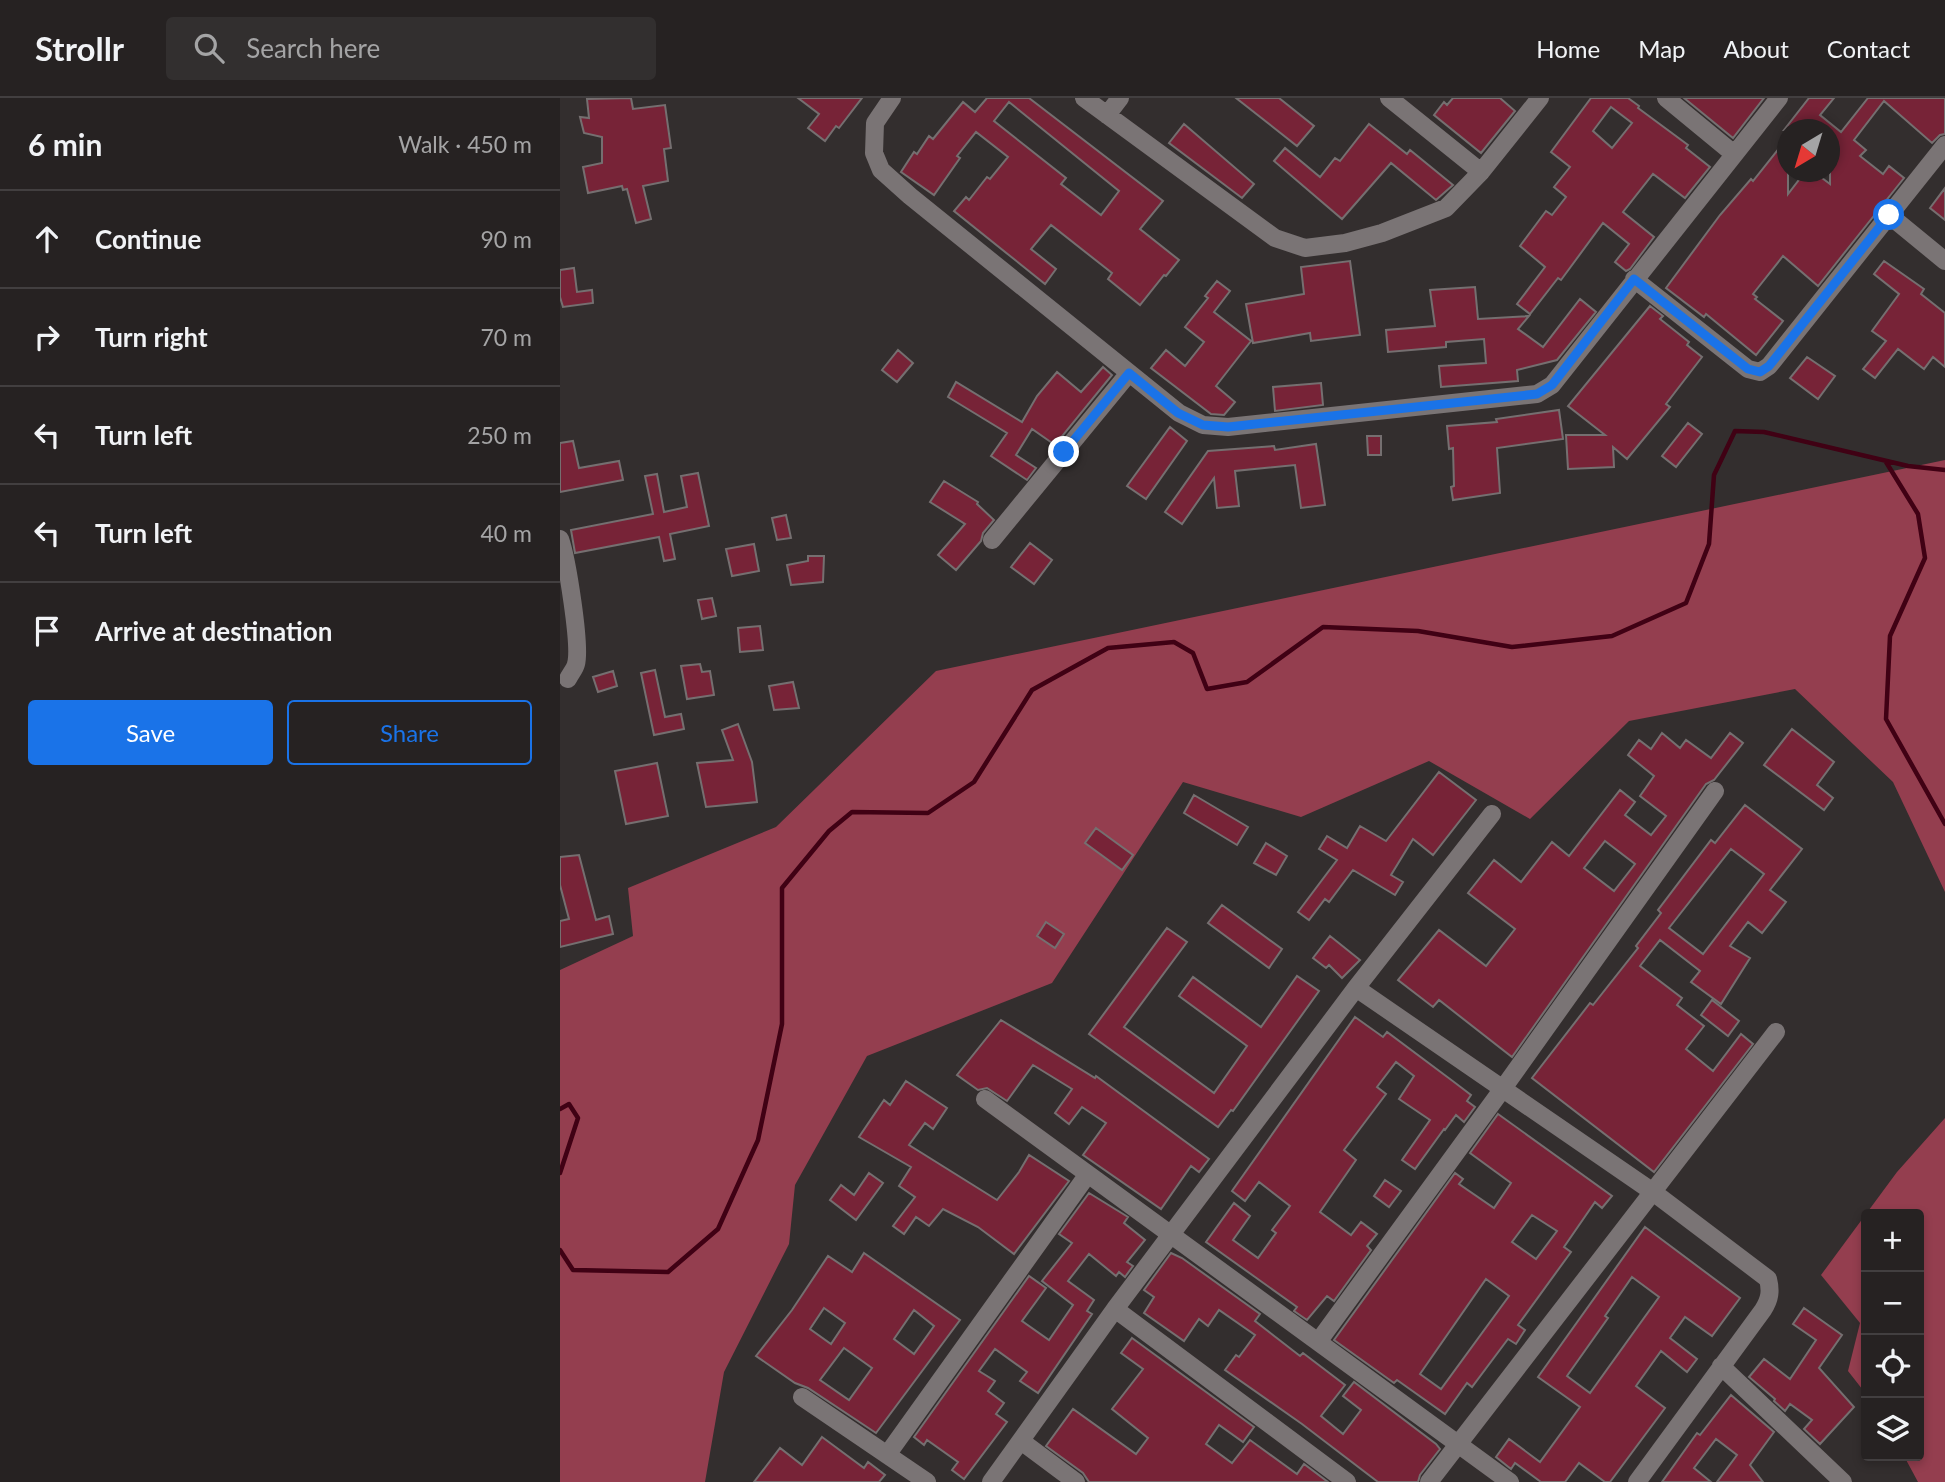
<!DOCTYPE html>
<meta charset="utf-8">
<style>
body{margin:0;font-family:Lato,sans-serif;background:#322f2f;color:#f1f3f6}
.controls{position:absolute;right:21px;bottom:21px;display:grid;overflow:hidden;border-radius:7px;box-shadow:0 4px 10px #0003}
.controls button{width:63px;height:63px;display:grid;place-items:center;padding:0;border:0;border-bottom:2px solid #423f40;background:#262222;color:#f1f3f6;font:35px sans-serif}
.compass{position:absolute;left:1217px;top:21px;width:63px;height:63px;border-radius:50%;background:#262222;box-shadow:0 4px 10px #0003;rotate:218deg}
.stop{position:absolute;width:21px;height:21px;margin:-16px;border:5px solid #1a73e8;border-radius:50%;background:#fff}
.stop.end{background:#1a73e8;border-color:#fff;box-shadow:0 2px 7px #0008}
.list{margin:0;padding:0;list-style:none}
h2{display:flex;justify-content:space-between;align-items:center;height:91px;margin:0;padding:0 28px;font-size:30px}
h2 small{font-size:23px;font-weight:400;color:#a4a4a5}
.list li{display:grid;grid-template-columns:46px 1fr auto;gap:21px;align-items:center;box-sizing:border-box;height:98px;padding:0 28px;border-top:2px solid #423f40}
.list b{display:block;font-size:26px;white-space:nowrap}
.list em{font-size:23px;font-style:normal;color:#a4a4a5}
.actions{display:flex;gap:14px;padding:21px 28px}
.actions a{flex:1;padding:16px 0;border:2px solid #1a73e8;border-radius:7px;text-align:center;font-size:24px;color:#1a73e8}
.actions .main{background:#1a73e8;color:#fff}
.icon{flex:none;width:38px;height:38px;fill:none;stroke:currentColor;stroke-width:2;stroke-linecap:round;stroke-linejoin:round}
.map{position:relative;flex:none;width:1385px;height:1384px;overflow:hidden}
header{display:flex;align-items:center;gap:42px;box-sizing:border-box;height:98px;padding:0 35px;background:#262222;border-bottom:2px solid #423f40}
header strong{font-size:33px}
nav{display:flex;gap:38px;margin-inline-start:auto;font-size:24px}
.search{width:490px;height:63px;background:#322f2f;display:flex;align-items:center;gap:18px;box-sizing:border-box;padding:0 24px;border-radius:7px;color:#a4a4a5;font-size:26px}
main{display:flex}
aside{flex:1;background:#262222}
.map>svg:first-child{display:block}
.forest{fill:#943e4f}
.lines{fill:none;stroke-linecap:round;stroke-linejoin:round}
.stream{stroke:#400114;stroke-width:4.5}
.building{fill:#772337;stroke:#756f70;stroke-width:2;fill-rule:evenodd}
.minor{stroke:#7a7475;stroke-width:18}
.route{stroke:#1a73e8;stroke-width:9}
</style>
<header>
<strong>Strollr</strong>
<div class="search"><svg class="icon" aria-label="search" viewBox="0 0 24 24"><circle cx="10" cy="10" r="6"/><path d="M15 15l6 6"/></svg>Search here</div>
<nav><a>Home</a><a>Map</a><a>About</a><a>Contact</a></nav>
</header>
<main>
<aside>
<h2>6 min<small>Walk · 450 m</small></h2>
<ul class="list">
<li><svg class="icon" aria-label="ahead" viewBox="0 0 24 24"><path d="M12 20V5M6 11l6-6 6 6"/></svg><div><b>Continue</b></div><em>90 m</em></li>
<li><svg class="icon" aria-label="right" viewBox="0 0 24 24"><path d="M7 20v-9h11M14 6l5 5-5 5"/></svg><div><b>Turn right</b></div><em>70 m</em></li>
<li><svg class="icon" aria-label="left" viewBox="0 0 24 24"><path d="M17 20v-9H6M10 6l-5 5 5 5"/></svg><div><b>Turn left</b></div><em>250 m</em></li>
<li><svg class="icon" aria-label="left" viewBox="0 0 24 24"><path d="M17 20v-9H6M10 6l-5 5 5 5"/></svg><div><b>Turn left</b></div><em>40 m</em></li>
<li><svg class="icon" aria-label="arrive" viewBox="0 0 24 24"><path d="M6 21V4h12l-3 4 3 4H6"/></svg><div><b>Arrive at destination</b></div></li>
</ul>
<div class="actions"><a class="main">Save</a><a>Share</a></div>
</aside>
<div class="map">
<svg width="1385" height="1384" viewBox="0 0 1385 1384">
<rect width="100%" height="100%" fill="#332e2e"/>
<path class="forest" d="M1385 362V794L1333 684 1235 591 1069 623 970 721 869 663 741 719 623 684 492 885 307 958 235 1087 229 1146 164 1274 145 1384H0V872L73 838 68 790 216 729 376 573Z
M1385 1020V1384H1358L1344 1358H1359V1116H1306V1296L1288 1273 1300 1225 1261 1177 1337 1074Z"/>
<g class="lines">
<path class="stream" d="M1326 364 1358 416 1365 460 1330 538 1326 621 1385 726
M0 1011 9 1006 18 1020 0 1075
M0 1152 13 1172 108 1174 158 1131 198 1042 222 926V790L269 733 292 714 368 715 414 684 472 592 548 550 614 544 633 555 647 591 687 584 763 529 858 533 952 549 1052 538 1126 505 1149 446 1154 377 1175 333 1204 334 1348 368 1385 372"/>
</g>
<path class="building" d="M71 0 73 11 105 7 111 50 104 51 108 83 83 88 91 121 76 125 67 91 63 92 62 88 28 95 23 69 42 65V39L24 35 20 19 29 20 27 1Z
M238 0H302L279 30 276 28 265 43 248 30 259 16Z
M427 0H469L603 103 580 131 619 162 606 178 604 177 580 207 548 181 552 175 491 127 471 151 496 171 485 186 394 113 406 99 409 102 427 79 430 81 448 59 416 34 397 58 400 60 374 97 341 74 354 54 357 56 369 38 373 41 403 4 415 14ZM449 4 559 93 541 117 501 86 506 80 434 23Z
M676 0H719L754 28 737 48Z
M893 0H940L955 13 921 55 874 17 884 4 887 7Z
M1031 0H1068L1079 8 1078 10 1128 47 1126 50 1150 69 1125 100 1093 76 1063 114 1094 139 1070 171 1066 173 1055 164 1069 146 1043 125 1001 182 998 180 970 216 957 206 985 169 960 148 986 113 992 117 1006 99 994 89 1010 69 991 54ZM1051 9 1072 25 1052 50 1033 33Z
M1124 0H1204L1173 40Z
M1249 0H1274L1260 17 1281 34 1308 0H1385V36L1380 37 1372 45 1324 3 1294 42 1306 52 1300 58 1323 76 1329 68 1344 80 1258 188 1223 158 1193 196 1197 199 1195 201 1223 223 1196 257 1146 216 1144 219 1106 190 1160 117 1191 81 1193 83 1228 39V96L1245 74H1254L1270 86V32H1224Z
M624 26 694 86 682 100 609 45Z
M809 26 847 56 850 52 893 87 876 102 831 65 782 121 714 63 725 50 760 79 775 60 780 63Z
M1385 90V122L1370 110Z
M790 163 800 237 751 243 750 235 693 245 686 206 744 196 741 169Z
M1324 163 1364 191 1361 196 1385 215V269L1373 259 1364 271 1338 251 1315 280 1303 271 1326 243 1312 233 1339 196 1314 176Z
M14 170 17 194 32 192 33 205 3 209 0 199V172Z
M657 183 670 193 654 214 691 243 656 288 675 304 664 317 651 316 591 270 606 252 625 268 644 244 625 229 648 200 645 198Z
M915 189 918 221 969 218 958 231 983 249 1020 201 1036 214 997 262 957 272 958 283 881 289 879 268 926 265 924 241 886 244V249L828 254 826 232 875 228 870 192Z
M1090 208 1103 218 1100 221 1129 244 1127 247 1142 259 1106 306 1110 309 1067 361 1053 349 1054 369 1008 371 1006 337H1045L1008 308Z
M338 252 353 265 337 284 322 272Z
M1247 259 1275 278 1258 301 1230 280Z
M543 269 552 277 495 347 472 331 456 357 476 370 467 382 431 358 447 335 388 299 396 284 462 324 477 298 497 274 521 294Z
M761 285 763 307 715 313 713 289Z
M999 312 1003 341 937 350 940 395 893 402 891 389 894 388 893 350 889 351 887 328 937 324 936 321Z
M1128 325 1142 336 1116 369 1102 358Z
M610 329 627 343 586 401 567 388Z
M807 338H821V357H808Z
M13 343 19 370 59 363 63 382 0 394V345Z
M756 346 765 407 741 410 735 367 675 373 679 408 657 410 654 380 622 426 605 414 648 353 714 348 715 352Z
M138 375 149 428 110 436 115 461 104 463 99 439 15 455 11 432 93 416 85 378 97 376 104 414 127 409 121 378Z
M384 383 418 404 417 406 434 422 423 435 421 443 396 472 378 457 405 426 370 404Z
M226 417 231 440 217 442 212 420Z
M470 445 492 462 474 486 451 469Z
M194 446 199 473 172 478 166 451Z
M248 458H264L263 484 231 487 227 467 248 463Z
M152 500 156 518 142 521 138 502Z
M200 528 203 552 180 554 178 530Z
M140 566 142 574 150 573 154 597 127 601 121 568Z
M95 572 105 619 121 616 124 631 94 637 81 575Z
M53 573 57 588 38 594 33 579Z
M233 584 239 610 214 612 209 588Z
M178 626 192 664 197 704 146 709 137 665 173 662 162 632Z
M1232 631 1274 664 1257 687 1273 700 1264 712 1204 667Z
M1102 635 1120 650 1126 642 1151 660 1170 635 1183 645 1154 682 1146 686 952 959 879 902 873 909 838 882 879 832 926 868 955 831 908 795 934 762 961 784 992 744 1009 758 1060 692 1075 704 1065 717 1091 737 1106 718 1080 698 1094 678 1068 657 1079 642 1091 651ZM1045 743 1075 766 1054 793 1024 770Z
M97 665 108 718 66 726 55 673Z
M879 674 916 702 873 757 853 741 831 777 843 784 835 797 793 772 769 804 765 801 749 822 738 814 777 762 759 751 767 738 787 750 800 728 826 743Z
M634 697 688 729 677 747 624 715Z
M1185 707 1242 751 1210 792 1226 804 1202 835 1188 824 1170 848 1190 860 1161 906 1131 884 1140 873 1100 842 1080 868 1122 900 1117 907 1144 928 1126 951 1153 973 1181 936 1193 946 1094 1074 972 980 1030 905 1033 907 1078 850 1076 848 1101 815 1098 812 1151 742 1155 745ZM1171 751 1204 776 1143 856 1109 830Z
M536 730 573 757 562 772 525 745Z
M706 745 727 758 716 777 694 765Z
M19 757 36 822 49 818 53 836 0 849V823L9 821 0 787V759Z
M662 807 722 851 709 870 648 825Z
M486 824 504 836 495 850 477 838Z
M607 830 627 844 564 929 654 995 687 948 619 898 633 879 701 929 737 878 759 893 673 1013 671 1012 658 1029 529 936Z
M770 838 800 862 782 880 769 867 766 870 753 860Z
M1152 902 1179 923 1168 938 1141 917Z
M795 919 823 939 827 934 894 984 911 997 907 1003 915 1009 904 1024 896 1017 885 1032 884 1031 855 1071 842 1062 870 1022 839 1001 854 978 836 964 817 989 826 996 784 1052 796 1062 760 1114 791 1137 801 1124 817 1136 807 1148 811 1152 774 1203 767 1198 747 1222 734 1213 737 1209 646 1144 674 1105 690 1118 673 1142 698 1160 716 1135 712 1132 730 1108 699 1084 685 1103 672 1093Z
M441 922 535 980 536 978 649 1061 639 1074 631 1068 601 1111 523 1057 546 1025 522 1009 509 1026 495 1015 512 991 473 967 447 1003 427 990 418 992 397 977Z
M346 983 387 1010 373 1031 365 1025 349 1047 437 1102 459 1074 469 1057 509 1083 454 1156 418 1129 383 1111 369 1128 356 1119 344 1136 333 1128 355 1099 339 1088 351 1069 299 1039 324 1002 330 1007Z
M938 1016 1052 1098 1042 1110 1035 1104 1004 1149 1011 1154 958 1227 965 1232 956 1246 948 1241 912 1289 907 1285 885 1316 837 1282 834 1285 774 1242 895 1075 903 1081 899 1086 934 1110 951 1085 910 1055ZM972 1117 997 1133 976 1161 952 1144ZM926 1181 949 1198 881 1291 860 1276Z
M309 1075 323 1085 296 1122 270 1102 281 1087 294 1097Z
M825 1082 841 1093 829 1109 814 1098Z
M529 1095 568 1119 564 1125 585 1142 567 1164 573 1168 565 1179 559 1174 556 1178 529 1156 508 1183 534 1202 527 1213 532 1216 478 1295 460 1283 467 1274 435 1251 419 1273 435 1283 428 1293 444 1305 436 1316 447 1324 404 1381 392 1372 398 1364 367 1342 364 1347 354 1339 469 1178 486 1190 462 1223 489 1242 513 1207 482 1183 512 1145 499 1136Z
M1085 1129 1180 1200 1152 1238 1125 1219 1110 1240 1137 1261 1127 1274 1101 1253 1076 1288 1105 1310 1050 1384H1045L1019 1365 1005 1384H981L955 1365 951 1371 936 1359 949 1341 980 1364 1020 1309 978 1279ZM1072 1179 1099 1199 1030 1295 1007 1278 1048 1220 1045 1218Z
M304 1155 400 1222 316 1335 248 1290 235 1285 196 1258 232 1212 268 1158 292 1174ZM264 1210 285 1225 271 1246 250 1231ZM354 1212 374 1228 354 1256 334 1241ZM284 1250 312 1270 289 1302 260 1282Z
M611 1155 622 1160 700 1216 695 1223 740 1258 743 1255 785 1287 761 1318 783 1336 801 1312 783 1298 794 1284 876 1346 880 1351 860 1377 858 1384H818L742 1326 665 1272 676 1257 679 1259 695 1237 659 1212 648 1228 639 1221 624 1243 584 1215 594 1199 584 1192Z
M1244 1210 1282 1237 1259 1270 1294 1309 1260 1346 1244 1331 1252 1322 1230 1306 1225 1313 1214 1303 1215 1301 1189 1279 1204 1261 1230 1281 1256 1242 1233 1226Z
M572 1240 694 1329 683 1344 659 1327 646 1346 672 1365 690 1342 737 1376 744 1366 768 1384H529L523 1375 486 1348 513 1311 576 1356 588 1340 552 1311 583 1271 561 1255Z
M1171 1297 1214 1334 1190 1367 1203 1384H1157L1177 1357 1156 1341 1134 1370 1151 1384H1102L1137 1335 1140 1337Z
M262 1339 304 1370 308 1364 325 1377 319 1384H194L220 1350 242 1367Z"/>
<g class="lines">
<path class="minor" d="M332 0 315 25 314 55 321 72 350 98 619 315 643 327 668 329 977 296 992 287 1219 0
M524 0 715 140 745 150 785 145 822 135 886 110 921 74 980 0
M829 0 921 74
M1106 0 1174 56
M547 17 560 0
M1329 117 1385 163
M1074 181 1188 271 1200 274 1209 268 1385 47
M0 441C7 461 21 548 16 566 15 571 10 576 8 581
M432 442 569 275
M796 890 1093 1094 1208 1181C1211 1193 1210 1201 1203 1212L1077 1384
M425 1001 950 1384
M555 1211 787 1384
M758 1244 944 989 1155 693
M1161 1268 1283 1384
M242 1299 367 1384
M461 1343 516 1384
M327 1357 528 1076
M431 1384 555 1211 796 890 932 716
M869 1384 1216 934"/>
</g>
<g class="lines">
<path class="route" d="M504 354 569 275 618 315 643 327 668 329 977 296 992 287 1074 181 1188 271 1200 274 1209 268 1329 117"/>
</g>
</svg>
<div class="controls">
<button>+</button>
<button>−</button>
<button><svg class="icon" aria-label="locate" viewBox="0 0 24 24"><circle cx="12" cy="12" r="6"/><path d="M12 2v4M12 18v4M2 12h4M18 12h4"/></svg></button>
<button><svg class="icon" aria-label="layers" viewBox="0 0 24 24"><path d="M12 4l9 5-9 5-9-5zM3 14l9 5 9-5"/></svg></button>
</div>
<svg class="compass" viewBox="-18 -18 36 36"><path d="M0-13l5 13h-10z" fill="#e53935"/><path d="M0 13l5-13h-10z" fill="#a4a4a5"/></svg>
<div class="stop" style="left:1329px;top:117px"></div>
<div class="stop end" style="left:504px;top:354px"></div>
</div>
</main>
